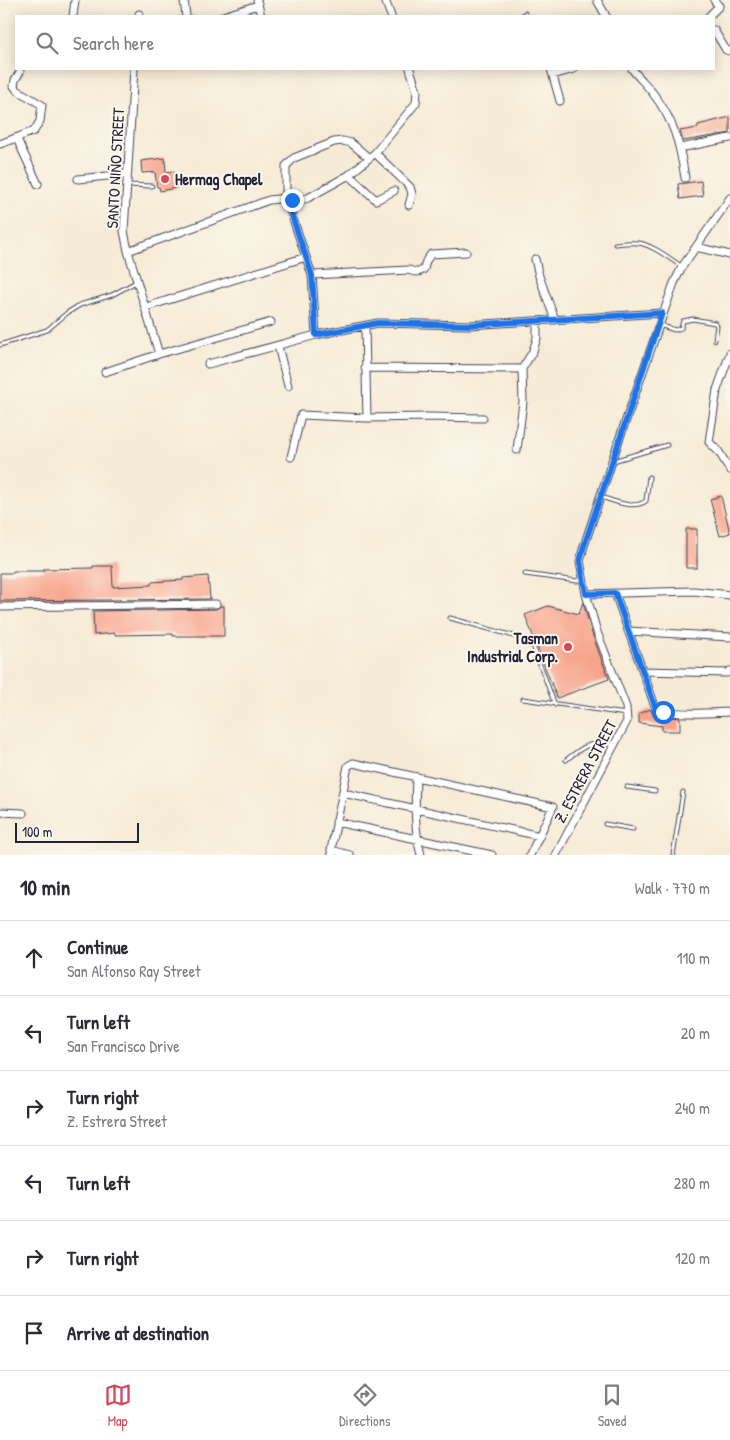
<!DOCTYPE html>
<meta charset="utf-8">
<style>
body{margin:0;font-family:"Patrick Hand",sans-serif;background:#f7f7f7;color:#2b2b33}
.scale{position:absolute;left:15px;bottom:12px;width:124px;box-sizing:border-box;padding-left:5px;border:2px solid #22223b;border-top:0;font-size:14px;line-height:18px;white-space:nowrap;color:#22223b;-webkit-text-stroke:4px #fbf7ec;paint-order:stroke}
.stop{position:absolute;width:15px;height:15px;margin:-11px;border:4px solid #1a73e8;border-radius:50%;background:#fff}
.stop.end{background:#1a73e8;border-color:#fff;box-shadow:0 1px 5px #0008}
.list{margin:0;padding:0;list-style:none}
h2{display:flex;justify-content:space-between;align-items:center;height:65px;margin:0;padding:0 20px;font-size:21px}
h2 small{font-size:16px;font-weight:400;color:#7c7c81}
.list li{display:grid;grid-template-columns:32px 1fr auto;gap:15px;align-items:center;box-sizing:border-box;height:75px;padding:0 20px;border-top:1px solid #e1e1e2}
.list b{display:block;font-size:19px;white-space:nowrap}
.list p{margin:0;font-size:16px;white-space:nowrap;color:#7c7c81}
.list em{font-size:16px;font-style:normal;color:#7c7c81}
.icon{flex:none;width:28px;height:28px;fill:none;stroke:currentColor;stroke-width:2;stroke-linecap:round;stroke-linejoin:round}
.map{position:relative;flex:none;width:730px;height:855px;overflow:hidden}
.search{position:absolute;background:#fff;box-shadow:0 2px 12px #0003;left:15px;right:15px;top:15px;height:55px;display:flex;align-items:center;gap:12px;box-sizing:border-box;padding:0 18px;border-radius:0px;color:#7c7c81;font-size:19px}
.sheet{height:515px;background:#fff}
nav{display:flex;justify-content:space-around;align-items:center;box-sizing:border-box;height:70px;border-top:1px solid #e1e1e2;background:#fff;font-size:14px;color:#7c7c81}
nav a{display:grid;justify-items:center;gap:2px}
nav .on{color:#d1495b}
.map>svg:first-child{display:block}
.building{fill:#f8a48c}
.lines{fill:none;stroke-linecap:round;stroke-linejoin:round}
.service-casing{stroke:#424052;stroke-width:5}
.minor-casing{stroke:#424052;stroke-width:9}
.service{stroke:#fff;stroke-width:3}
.minor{stroke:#fff;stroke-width:7}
.route{stroke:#1a73e8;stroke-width:6}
.poi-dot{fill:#d1495b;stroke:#fbf7ec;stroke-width:2}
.labels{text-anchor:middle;stroke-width:4;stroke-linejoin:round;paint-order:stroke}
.street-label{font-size:16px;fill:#22223b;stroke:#fbf7ec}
.poi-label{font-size:16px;font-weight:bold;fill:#22223b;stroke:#fbf7ec;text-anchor:start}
</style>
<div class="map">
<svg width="730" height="855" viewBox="0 0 730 855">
<rect width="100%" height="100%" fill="#fbf7ec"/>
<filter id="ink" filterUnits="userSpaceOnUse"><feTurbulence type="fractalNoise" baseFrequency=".02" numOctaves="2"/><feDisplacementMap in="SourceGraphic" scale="10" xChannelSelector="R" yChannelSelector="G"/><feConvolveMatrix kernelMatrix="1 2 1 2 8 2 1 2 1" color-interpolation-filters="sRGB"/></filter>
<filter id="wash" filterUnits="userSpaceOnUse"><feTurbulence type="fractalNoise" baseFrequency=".0096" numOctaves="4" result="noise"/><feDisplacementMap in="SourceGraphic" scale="20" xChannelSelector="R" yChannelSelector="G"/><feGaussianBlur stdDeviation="1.12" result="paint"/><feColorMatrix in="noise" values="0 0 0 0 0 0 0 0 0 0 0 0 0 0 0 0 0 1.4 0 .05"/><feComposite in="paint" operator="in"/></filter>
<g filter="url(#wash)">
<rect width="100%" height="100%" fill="#f6ebd6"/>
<g id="blocks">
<path class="building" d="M730 117V133L683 141 680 131 698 128V125Z
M165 158 166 172 174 171 176 188 160 191 159 187H157L155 172 142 173 141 161Z
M701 181 703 196 680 199 678 184Z
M721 496 730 533 720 536 710 499Z
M686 529H697V568H686Z
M93 566H112L113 587 151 585V582L183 580V578L208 576 210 599 0 601V573H13V571H44L43 569 93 568Z
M583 602 592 634 609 679 557 698 525 615 548 606 579 614Z
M221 606H224V636H173V634L115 635V633L94 635 93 611 216 609Z
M650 709 656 719 662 716 680 718V731H662V726L639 723V714Z"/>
</g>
</g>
<g filter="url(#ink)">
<use href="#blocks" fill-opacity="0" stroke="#424052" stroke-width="1"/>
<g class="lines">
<g class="service-casing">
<path id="service" d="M522 16 525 13
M127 185 152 186
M615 244C623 243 632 242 639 243 654 246 669 258 681 266
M659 325 675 330 681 328 683 321 693 319 715 323 717 326 715 340
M0 345 47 330 67 313 80 305 112 295 136 282
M613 461 667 445
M601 497C615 501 633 510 646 501L649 477
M525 574 577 581 582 579
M450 618 528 640 533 646 555 705
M523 699 626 714
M566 760C586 744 588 743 614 744
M627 787 655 791
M605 824 633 829
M673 855 683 792"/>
</g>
<g class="minor-casing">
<path id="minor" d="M184 0 186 16
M257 0 261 16
M385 0 391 16
M597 0 606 16
M139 14V16
M73 16 75 0
M223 16 258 5
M709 16 719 6 714 0
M714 30 726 50 730 51
M134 69 124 231 128 251 159 354
M551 69 560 101
M632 69C638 77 646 84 652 92 674 120 680 144 685 178
M553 75 574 69
M17 139 38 184
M0 144 34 131 40 121 42 105 17 90 14 86 15 80 20 72
M680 148 730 138
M375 153 410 187 412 194 409 205
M349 175 376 200 394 191
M78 179 127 174
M696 247 730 255
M128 251 269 200 286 198 297 201 308 198 349 175 375 153 416 103 417 91 410 69
M535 259 539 276 555 320
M312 275 409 270C415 273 419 273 424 269L426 261 431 254 466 252
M146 307 306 257
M365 326 367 418
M316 335 312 275 286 198V166L294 158 334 142 343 141 351 143 369 158
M278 346 288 386
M730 353 717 390 709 442 719 452 730 470
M208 364 316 335 378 323 469 325 662 313
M365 368 522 369
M105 372 159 354 271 322
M517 450 523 402 522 369 533 351 537 338V321
M291 457 301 415 367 418 428 417 483 418
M615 593 656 709C666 715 716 713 730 712
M586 594 694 591 730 595
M0 607 216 604
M628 631 730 637
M643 671 727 673 730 671
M416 777C415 804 414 829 421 855
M343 793 540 836
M0 812 23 813
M336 822 492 855
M331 850 350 855
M332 855 331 850 348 766 353 763 553 807 530 855
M556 855 627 721 626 707 597 632 586 594 580 561 584 546 619 440 674 283 682 267 730 198"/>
</g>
<use href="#service" class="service"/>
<use href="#minor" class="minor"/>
</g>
</g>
<g class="lines" filter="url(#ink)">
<path class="route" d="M292 200 286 198 312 275 316 335 378 323 469 325 662 313 584 546 580 561 586 594 615 593 656 709 663 712"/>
</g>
<g class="poi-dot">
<circle cx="165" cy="179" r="5"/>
<circle cx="568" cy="647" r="5"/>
</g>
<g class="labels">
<g class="street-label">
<text transform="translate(115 168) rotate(-87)" y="6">SANTO NIÑO STREET</text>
<text transform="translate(585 771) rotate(-62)" y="6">Z. ESTRERA STREET</text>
</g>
<g class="poi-label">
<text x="175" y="185">Hermag Chapel</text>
<text x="558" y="644" text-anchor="end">Tasman<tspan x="558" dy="18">Industrial Corp.</tspan></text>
</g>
</g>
</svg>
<div class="scale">100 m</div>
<div class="stop" style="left:663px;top:712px"></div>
<div class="stop end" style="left:292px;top:200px"></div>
<div class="search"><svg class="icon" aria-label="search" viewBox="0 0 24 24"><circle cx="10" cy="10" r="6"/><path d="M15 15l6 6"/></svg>Search here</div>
</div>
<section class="sheet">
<h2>10 min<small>Walk · 770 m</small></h2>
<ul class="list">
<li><svg class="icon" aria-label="ahead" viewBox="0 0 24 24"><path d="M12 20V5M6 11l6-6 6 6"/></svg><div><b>Continue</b><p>San Alfonso Ray Street</p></div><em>110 m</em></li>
<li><svg class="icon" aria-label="left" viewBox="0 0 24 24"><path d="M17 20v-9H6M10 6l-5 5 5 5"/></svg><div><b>Turn left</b><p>San Francisco Drive</p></div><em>20 m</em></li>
<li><svg class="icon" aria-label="right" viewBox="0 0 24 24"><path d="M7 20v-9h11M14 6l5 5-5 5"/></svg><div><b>Turn right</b><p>Z. Estrera Street</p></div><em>240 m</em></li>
<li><svg class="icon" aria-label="left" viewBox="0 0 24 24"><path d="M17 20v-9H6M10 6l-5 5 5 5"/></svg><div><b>Turn left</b></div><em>280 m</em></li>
<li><svg class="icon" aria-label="right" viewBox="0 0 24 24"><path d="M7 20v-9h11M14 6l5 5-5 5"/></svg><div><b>Turn right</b></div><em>120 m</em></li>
<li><svg class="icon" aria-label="arrive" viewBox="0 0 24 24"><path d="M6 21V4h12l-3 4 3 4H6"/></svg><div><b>Arrive at destination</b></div></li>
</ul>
</section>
<nav>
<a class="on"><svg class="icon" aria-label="map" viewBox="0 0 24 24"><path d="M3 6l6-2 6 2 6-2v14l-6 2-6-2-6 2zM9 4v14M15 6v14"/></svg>Map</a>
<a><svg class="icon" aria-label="directions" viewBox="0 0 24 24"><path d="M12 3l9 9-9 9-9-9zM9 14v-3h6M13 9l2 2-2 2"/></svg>Directions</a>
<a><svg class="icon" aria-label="saved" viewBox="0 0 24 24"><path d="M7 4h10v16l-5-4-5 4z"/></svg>Saved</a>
</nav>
